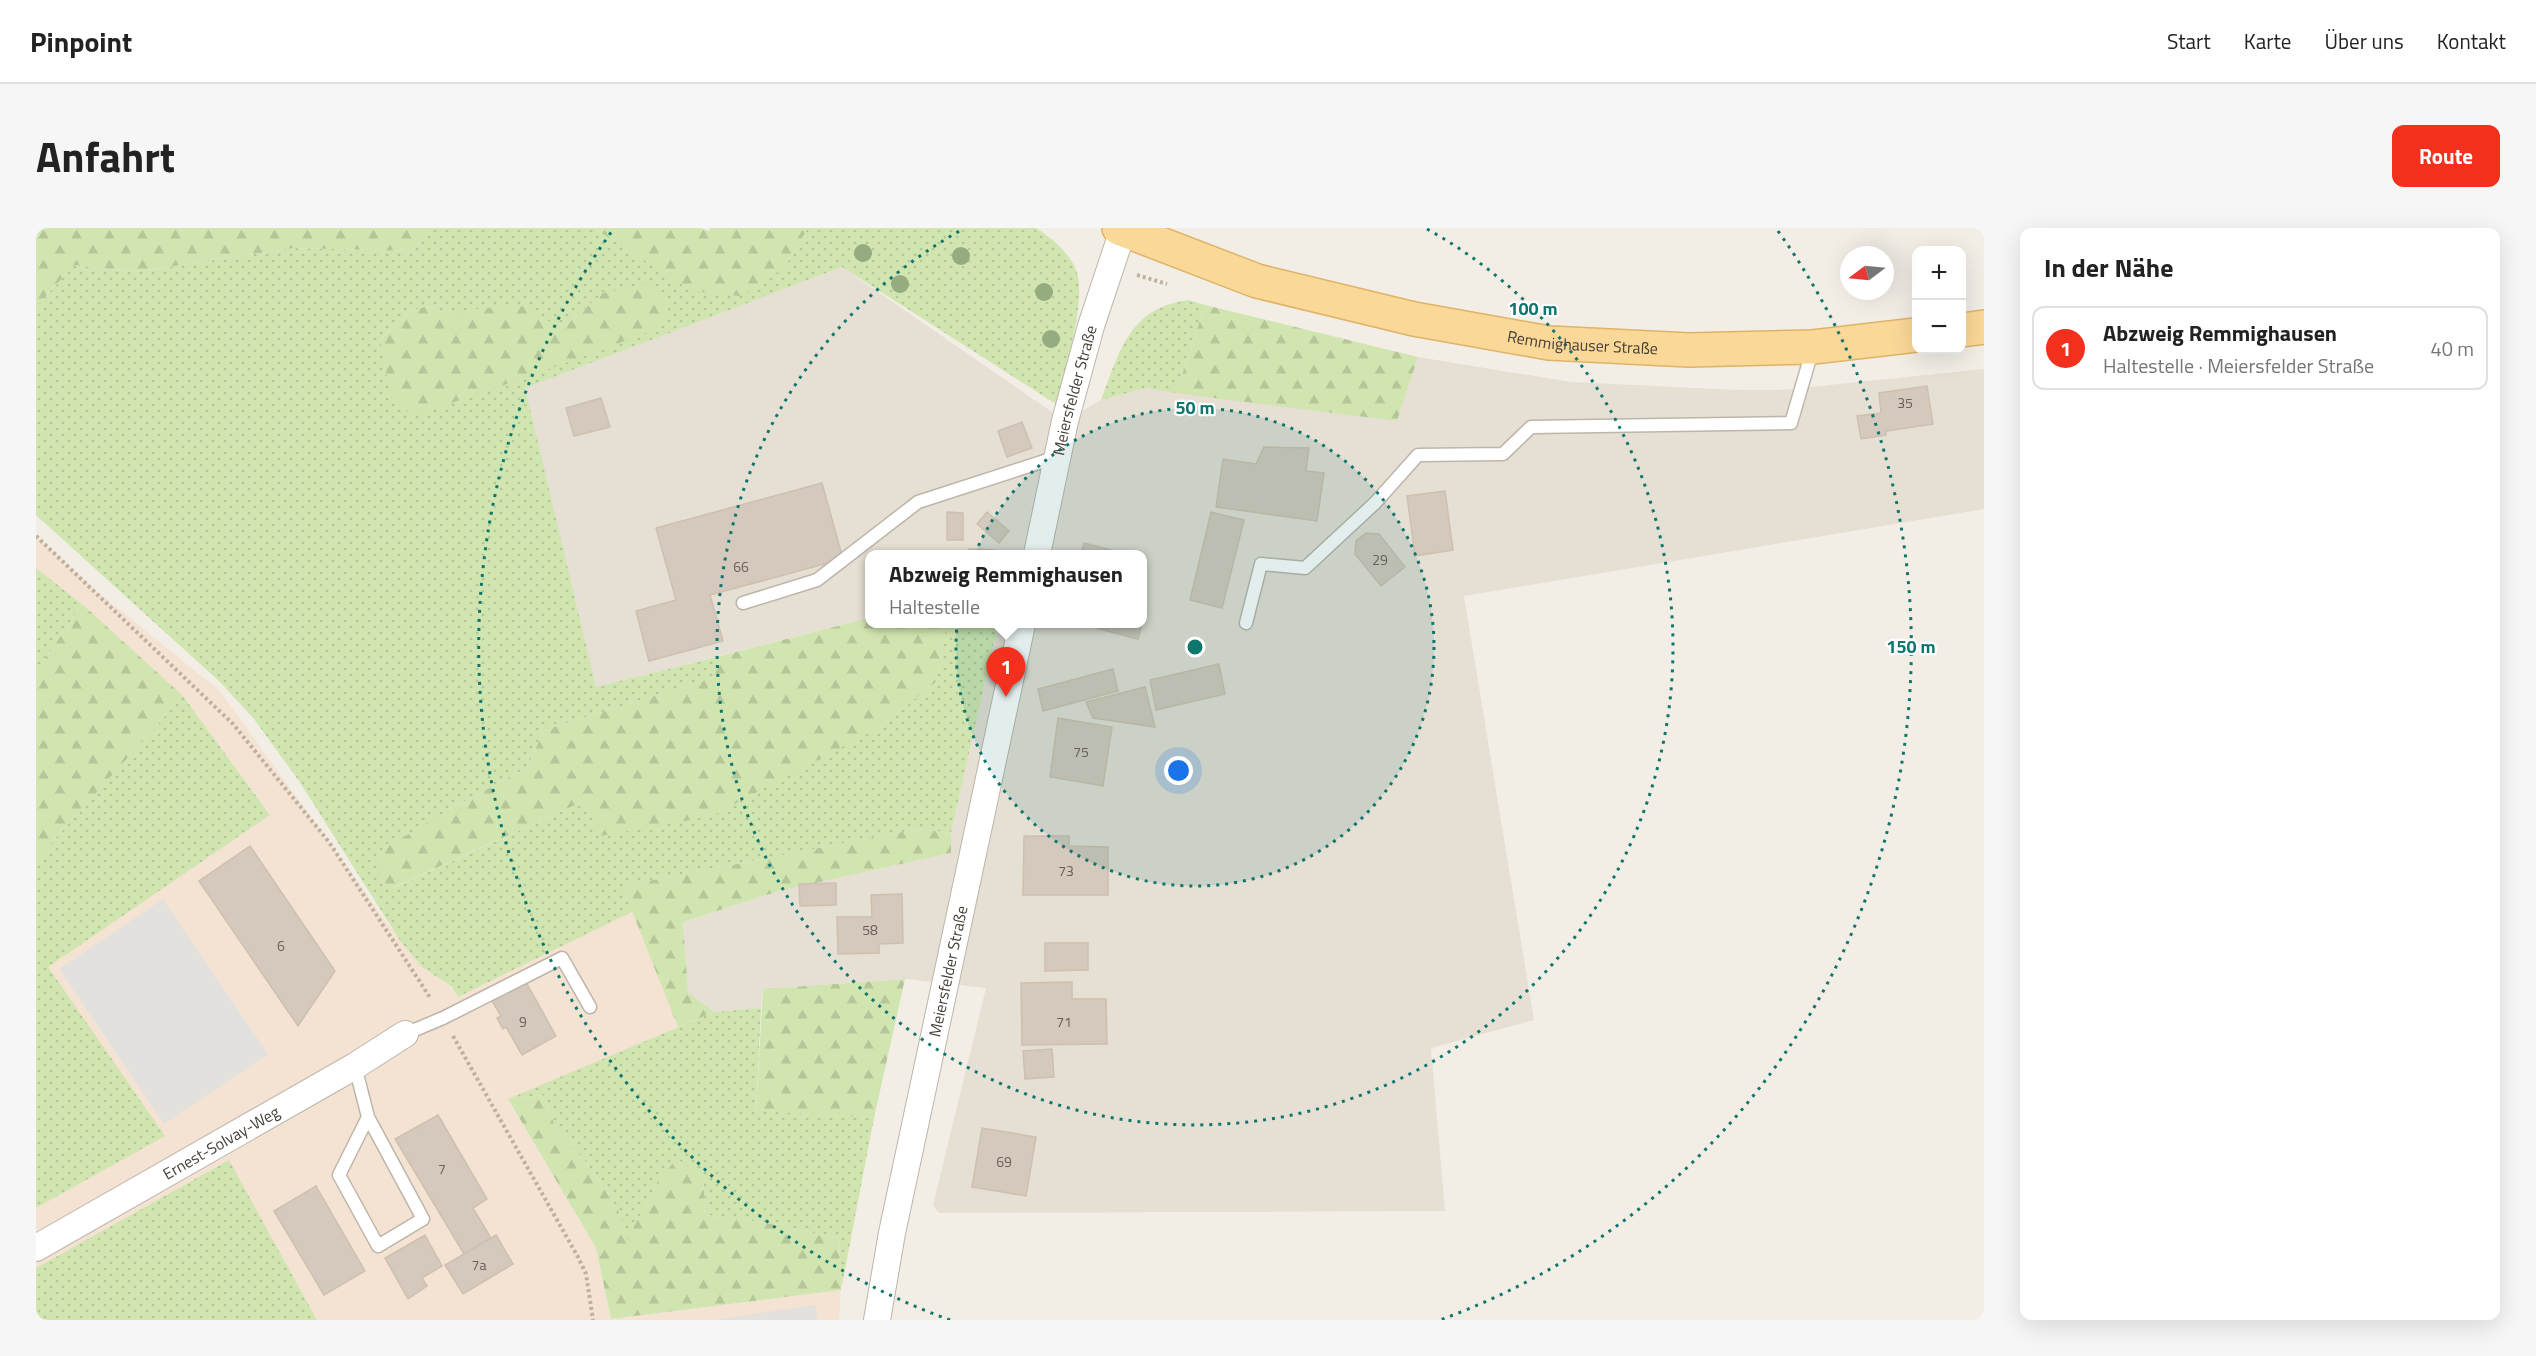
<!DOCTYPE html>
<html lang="de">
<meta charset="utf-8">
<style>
body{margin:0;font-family:"Titillium Web",sans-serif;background:#f6f6f6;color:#222}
.controls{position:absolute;right:18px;top:18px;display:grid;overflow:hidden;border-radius:12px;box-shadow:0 6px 24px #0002}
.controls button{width:54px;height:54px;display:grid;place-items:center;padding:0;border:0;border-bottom:2px solid #e0e0e0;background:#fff;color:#222;font:30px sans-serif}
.compass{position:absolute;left:1804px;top:18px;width:54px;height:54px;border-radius:50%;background:#fff;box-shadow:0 6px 24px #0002;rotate:254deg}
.you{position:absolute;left:1143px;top:543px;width:21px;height:21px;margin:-15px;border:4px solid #fff;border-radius:50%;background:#1a73e8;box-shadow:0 0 0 9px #1a73e833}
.badge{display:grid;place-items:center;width:39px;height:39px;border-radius:50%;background:#f2301d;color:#fff;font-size:20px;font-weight:700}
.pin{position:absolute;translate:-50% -50px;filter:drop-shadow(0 2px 3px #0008)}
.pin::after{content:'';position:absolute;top:32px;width:21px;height:18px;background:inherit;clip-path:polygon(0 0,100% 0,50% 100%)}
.popup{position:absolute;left:829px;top:322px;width:282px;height:78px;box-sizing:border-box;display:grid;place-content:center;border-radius:12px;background:#fff;filter:drop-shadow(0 2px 4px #0005);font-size:20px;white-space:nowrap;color:#767676}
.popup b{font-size:22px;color:#222}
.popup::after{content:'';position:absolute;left:50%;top:100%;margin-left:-12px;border:12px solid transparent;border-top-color:#fff}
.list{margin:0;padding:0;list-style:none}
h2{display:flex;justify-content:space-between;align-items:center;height:78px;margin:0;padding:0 24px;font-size:26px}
h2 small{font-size:20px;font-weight:400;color:#767676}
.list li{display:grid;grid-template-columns:39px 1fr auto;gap:18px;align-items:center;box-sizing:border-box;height:84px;margin:0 12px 12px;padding:0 12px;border:2px solid #e0e0e0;border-radius:12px}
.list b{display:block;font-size:22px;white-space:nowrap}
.list p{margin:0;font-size:20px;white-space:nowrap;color:#767676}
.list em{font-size:20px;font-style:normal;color:#767676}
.map{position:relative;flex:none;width:1948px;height:1092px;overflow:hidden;border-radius:12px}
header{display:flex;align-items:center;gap:36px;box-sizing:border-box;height:84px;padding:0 30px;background:#fff;border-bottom:2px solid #e0e0e0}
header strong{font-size:28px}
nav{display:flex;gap:33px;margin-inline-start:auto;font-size:21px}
.intro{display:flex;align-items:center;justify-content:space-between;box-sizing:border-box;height:144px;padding:0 36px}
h1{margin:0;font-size:42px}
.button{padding:15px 27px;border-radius:12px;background:#f2301d;color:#fff;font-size:21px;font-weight:700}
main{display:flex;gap:36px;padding:0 36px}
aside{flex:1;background:#fff;border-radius:12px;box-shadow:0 6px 24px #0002}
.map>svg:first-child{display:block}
.residential{fill:#e6dfd4}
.commercial{fill:#f4e3d2}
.green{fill:url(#green-dots);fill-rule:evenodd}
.forest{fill:url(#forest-firs)}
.parking{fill:#e3e1de}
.building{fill:#d4c9bc;stroke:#cec0af;stroke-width:1.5}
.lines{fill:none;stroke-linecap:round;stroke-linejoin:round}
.service-casing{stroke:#bdb5a9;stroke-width:15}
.minor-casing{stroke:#bdb5a9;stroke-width:28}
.primary-casing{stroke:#dfb367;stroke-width:36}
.path{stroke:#bfb09b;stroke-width:4;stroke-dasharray:3 3;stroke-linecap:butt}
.service{stroke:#fff;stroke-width:12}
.minor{stroke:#fff;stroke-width:26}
.primary{stroke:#fad897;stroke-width:33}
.tree{fill:#96ab7f}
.ring{fill:none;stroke:#0f766e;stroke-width:3;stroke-dasharray:3 6}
.labels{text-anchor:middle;stroke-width:4.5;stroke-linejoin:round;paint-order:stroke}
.number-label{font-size:14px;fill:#696158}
.street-label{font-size:16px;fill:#453e36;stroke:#fff}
.centre{fill:#0f766e;stroke:#fff;stroke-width:3}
.ring-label{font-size:18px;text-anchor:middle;font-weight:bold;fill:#0f766e;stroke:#fff;stroke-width:4.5;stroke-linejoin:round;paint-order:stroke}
</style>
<header>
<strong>Pinpoint</strong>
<nav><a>Start</a><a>Karte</a><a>Über uns</a><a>Kontakt</a></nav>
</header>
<div class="intro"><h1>Anfahrt</h1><a class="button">Route</a></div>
<main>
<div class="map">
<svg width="1948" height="1092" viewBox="0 0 1948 1092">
<defs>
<pattern id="green-dots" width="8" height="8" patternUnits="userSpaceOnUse" patternTransform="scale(1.5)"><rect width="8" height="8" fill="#d1e5b0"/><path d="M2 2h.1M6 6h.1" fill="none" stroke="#b5c698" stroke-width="1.8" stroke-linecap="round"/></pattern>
<pattern id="forest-firs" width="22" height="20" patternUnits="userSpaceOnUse" patternTransform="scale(1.5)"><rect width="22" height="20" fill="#d1e5b0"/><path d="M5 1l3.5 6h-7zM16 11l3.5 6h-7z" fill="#b5c698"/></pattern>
</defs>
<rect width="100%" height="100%" fill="#f2eee6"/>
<path class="residential" d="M806 39 1029 193 1065 172 1110 160 1361 192 1382 129 1535 154 1702 162H1746L1948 141V281L1428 368 1498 792 1395 820 1409 983 903 985 897 977 950 760 869 751 727 761 725 780 678 784 652 764 647 694 743 663 915 625V605L962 396H1106V326H834L833 390 560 459 488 160Z"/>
<path class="commercial" d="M0 308 59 362 184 463 365 714 386 739 416 760 422 769 598 683 642 799 472 872 560 1020 575 1091 805 1062 803 1092H281L193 932 0 1040V980L128 908 11 739 234 586 147 468 0 632V445L46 376 0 340Z"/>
<path class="green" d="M396 0H558L656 62 748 40 772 0H1000C1015 9 1031 23 1039 39 1053 69 1028 144 1020 176L806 39 489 160 560 459 680 429 678 450 508 502 491 540 414 581 346 655 357 660 548 573 844 499 901 453 910 396H962L915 605 882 601 587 658 598 683 422 769 416 759 386 739 365 714 263 553 218 491 184 454 0 287V79L38 37 99 44 258 20 374 23ZM567 65 489 150 344 112 374 83 392 78 416 88 531 96Z
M1152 72 1169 77 1140 165 1110 160 1065 172C1084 123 1092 81 1152 72Z
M0 340 46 376 0 445Z
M147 468 234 587 12 739 129 908 0 980V632Z
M725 780 720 882 838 890 805 1062 803 1011 744 997 670 987 667 951 620 956 591 1013 582 981 548 932 521 903 507 867 472 871 678 784Z
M193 932 281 1092H0V1040Z"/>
<path class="forest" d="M0 0H396L374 23 258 20 99 44 38 37 0 79Z
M558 0H665L673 3 674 0H772L748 40 704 68 656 63Z
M609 56 635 76 621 101 489 150 376 188 355 169 344 112 374 83 392 78 416 88 440 81 496 78 511 93 531 96 567 65Z
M1169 77 1382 129 1361 193 1140 165Z
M46 376 147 468 0 632V445Z
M833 390 834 396H910L901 453 844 499 676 588 564 608 548 573 356 660 346 655 340 626 414 581 491 540 508 502 677 450 680 429Z
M882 601 915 605V625L743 663 647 694 652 764 678 784 642 799 586 658Z
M869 751 838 890 720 883 727 761Z
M507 867 521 903 548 932 582 981 591 1012 620 956 641 930 667 951 670 987 744 997 803 1011 805 1062 575 1091 560 1020 472 871Z"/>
<path class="parking" d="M127 671 232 826 128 896 23 741Z
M779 1077 782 1092H678Z"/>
<path class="building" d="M1891 158 1897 196 1850 203V207L1825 211 1821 188 1845 185 1843 165Z
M565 170 574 199 538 208 530 180Z
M986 194 996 220 971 229 962 203Z
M1228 219 1273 220 1270 243 1288 245 1281 293 1180 279 1187 231 1220 236Z
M786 255 807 331 674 367 687 413 613 433 600 383 640 372 620 300Z
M1409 263 1417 322 1379 328 1371 268Z
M911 284 927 285V312H911Z
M951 284 973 303 963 315 941 296Z
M1175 284 1208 292 1186 380 1154 372Z
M1330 305 1343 306 1369 339 1345 358 1319 326 1320 313Z
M1048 315 1090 326H1045Z
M933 321 958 322V326H932Z
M1054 396H1073L1071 403 1054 398Z
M1073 396H1106L1102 411 1071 403Z
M1183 436 1189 466 1120 482 1114 452Z
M1077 441 1082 463 1007 483 1002 461Z
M1109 459 1119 499 1057 490 1050 474Z
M1022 490 1076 499 1067 558 1014 549Z
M988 608H1033V618L1072 619V667H987Z
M214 618 299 743 262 798 163 653Z
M800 655V677L764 678 763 656Z
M866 666 867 715 843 716V725L802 726 801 689H836L835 667Z
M1009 715H1052V742L1009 743Z
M490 754 520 808 486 827 470 799 467 801 461 790 465 788 456 773Z
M1036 754V771H1070L1071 816 986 817 985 755Z
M1016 821 1018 849 989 851 987 823Z
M402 887 451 971 437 980 455 1010 428 1026 359 911Z
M946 900 1000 909 990 968 936 959Z
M280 958 329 1043 288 1067 238 983Z
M389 1007 406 1038 386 1050 391 1058 372 1071 349 1030Z
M460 1007 477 1036 427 1066 409 1037Z"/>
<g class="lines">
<g class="service-casing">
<path id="service" d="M707 375 781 352 882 274 1021 229
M1210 395 1225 336 1269 340 1339 275 1382 227 1467 226 1495 199 1755 195 1777 120
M369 806 407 790 526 730 554 779
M319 838 332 889 387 991 342 1018 303 947 332 889"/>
</g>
<g class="minor-casing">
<g id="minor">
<path id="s1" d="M1001 326 1029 193 1055 98 1087 2"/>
<path id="s2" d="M0 1020 319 838 369 806"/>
<path id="s3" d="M841 1092 856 1005 986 396"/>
</g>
</g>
<g class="primary-casing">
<g id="primary">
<path id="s4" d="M1083 0 1221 53 1378 91 1513 115 1653 122 1777 119 1880 107"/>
<path d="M1926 102 1948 99"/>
</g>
</g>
<path class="path" d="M1101 47 1131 56
M0 308 197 496 293 614 395 771
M417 808 542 1029 550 1046 557 1092"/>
<use href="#service" class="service"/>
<use href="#minor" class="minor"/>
<use href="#primary" class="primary"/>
</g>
<g class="tree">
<circle cx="827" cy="25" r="9"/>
<circle cx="925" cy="28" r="9"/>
<circle cx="864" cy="56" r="9"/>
<circle cx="1008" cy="64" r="9"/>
<circle cx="1015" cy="111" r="9"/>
</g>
<circle cx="1159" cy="419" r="239" fill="#0f766e" fill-opacity=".12"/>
<g class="ring">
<circle cx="1159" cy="419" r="239"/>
<path d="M1391 1A478 478 0 1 1 927 1"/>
<path d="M914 1092A716 716 0 0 1 576 3M1742 3A716 716 0 0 1 1404 1092"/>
</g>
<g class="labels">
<g class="number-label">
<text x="1869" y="180">35</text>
<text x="1344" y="337">29</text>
<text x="705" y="344">66</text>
<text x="1045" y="529">75</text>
<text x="1030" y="648">73</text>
<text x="834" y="707">58</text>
<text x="245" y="723">6</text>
<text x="487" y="799">9</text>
<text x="1028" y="799">71</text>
<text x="968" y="939">69</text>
<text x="406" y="946">7</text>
<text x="443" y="1042">7a</text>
</g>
<g class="street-label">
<text dy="6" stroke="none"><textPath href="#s4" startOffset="480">Remmighauser Straße</textPath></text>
<text dy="6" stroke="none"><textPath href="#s1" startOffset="168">Meiersfelder Straße</textPath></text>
<text dy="6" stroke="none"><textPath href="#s3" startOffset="356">Meiersfelder Straße</textPath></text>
<text dy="6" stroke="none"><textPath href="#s2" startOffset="213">Ernest-Solvay-Weg</textPath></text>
</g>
</g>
<circle cx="1159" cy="419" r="9" class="centre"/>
<g class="ring-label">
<text x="1497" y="87">100 m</text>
<text x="1159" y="186">50 m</text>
<text x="1875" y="425">150 m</text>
</g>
</svg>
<div class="controls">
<button>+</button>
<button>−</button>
</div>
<svg class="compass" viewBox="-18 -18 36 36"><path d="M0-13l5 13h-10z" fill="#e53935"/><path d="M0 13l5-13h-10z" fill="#767676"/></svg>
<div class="you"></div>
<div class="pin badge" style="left:970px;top:469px">1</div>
<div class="popup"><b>Abzweig Remmighausen</b>Haltestelle</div>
</div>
<aside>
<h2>In der Nähe<small></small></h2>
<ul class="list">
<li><span class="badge">1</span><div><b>Abzweig Remmighausen</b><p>Haltestelle · Meiersfelder Straße</p></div><em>40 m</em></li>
</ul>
</aside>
</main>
